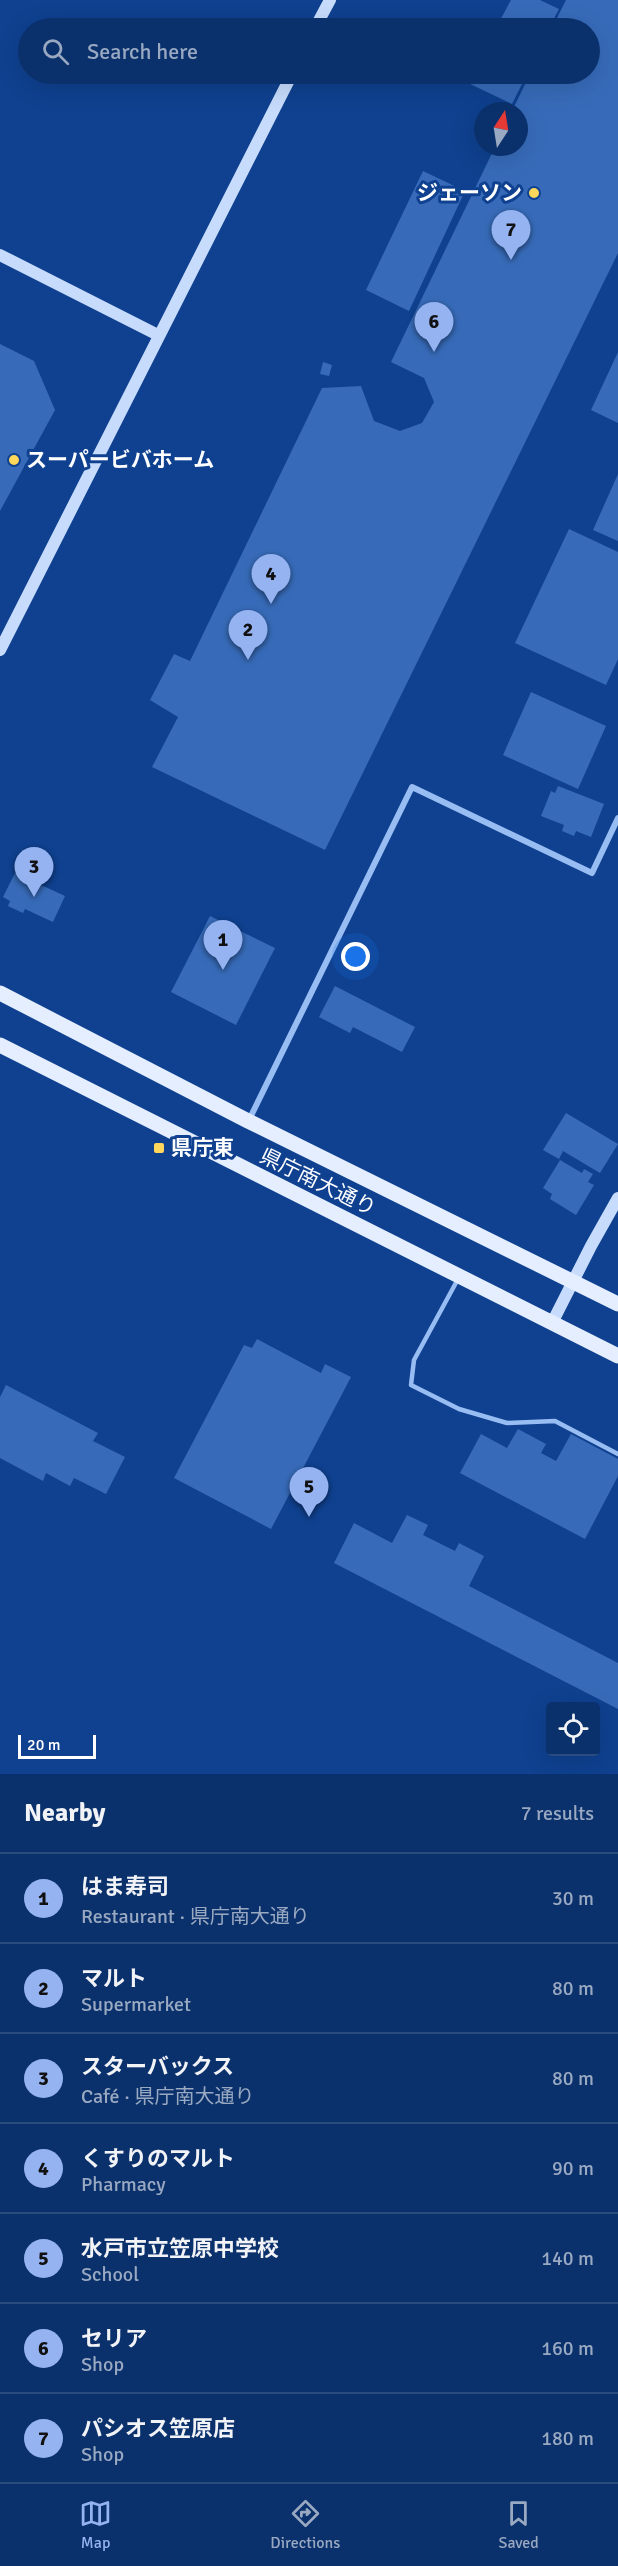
<!DOCTYPE html>
<meta charset="utf-8">
<style>
body{margin:0;font-family:Signika,"Noto Sans JP",sans-serif;background:#193d74;color:#f1f3f6}
.controls{position:absolute;right:18px;bottom:18px;display:grid;overflow:hidden;border-radius:6px;box-shadow:0 6px 24px #0002}
.controls button{width:54px;height:54px;display:grid;place-items:center;padding:0;border:0;border-bottom:2px solid #2b4c7f;background:#0b316c;color:#f1f3f6;font:30px sans-serif}
.compass{position:absolute;left:474px;top:102px;width:54px;height:54px;border-radius:50%;background:#0b316c;box-shadow:0 6px 24px #0002;rotate:12deg}
.scale{position:absolute;left:18px;bottom:15px;width:78px;box-sizing:border-box;padding-left:6px;border:3px solid #fff;border-top:0;font-size:16px;line-height:21px;white-space:nowrap;color:#fff;-webkit-text-stroke:4px #0f4190;paint-order:stroke}
.you{position:absolute;left:356px;top:957px;width:21px;height:21px;margin:-15px;border:4px solid #fff;border-radius:50%;background:#1a73e8;box-shadow:0 0 0 9px #1a73e833}
.badge{display:grid;place-items:center;width:39px;height:39px;border-radius:50%;background:#95b2f1;color:#111;font-size:20px;font-weight:700}
.pin{position:absolute;translate:-50% -50px;filter:drop-shadow(0 2px 3px #0008)}
.pin::after{content:'';position:absolute;top:32px;width:21px;height:18px;background:inherit;clip-path:polygon(0 0,100% 0,50% 100%)}
.list{margin:0;padding:0;list-style:none}
h2{display:flex;justify-content:space-between;align-items:center;height:78px;margin:0;padding:0 24px;font-size:26px}
h2 small{font-size:20px;font-weight:400;color:#9aa9c2}
.list li{display:grid;grid-template-columns:39px 1fr auto;gap:18px;align-items:center;box-sizing:border-box;height:90px;padding:0 24px;border-top:2px solid #2b4c7f}
.list b{display:block;font-size:22px;white-space:nowrap}
.list p{margin:0;font-size:20px;white-space:nowrap;color:#9aa9c2}
.list em{font-size:20px;font-style:normal;color:#9aa9c2}
.icon{flex:none;width:33px;height:33px;fill:none;stroke:currentColor;stroke-width:2;stroke-linecap:round;stroke-linejoin:round}
.map{position:relative;flex:none;width:618px;height:1774px;overflow:hidden}
.search{position:absolute;background:#0b316c;box-shadow:0 6px 24px #0002;left:18px;right:18px;top:18px;height:66px;display:flex;align-items:center;gap:15px;box-sizing:border-box;padding:0 21px;border-radius:33px;color:#9aa9c2;font-size:22px}
.sheet{height:708px;background:#0b316c}
nav{display:flex;justify-content:space-around;align-items:center;box-sizing:border-box;height:84px;border-top:2px solid #2b4c7f;background:#0b316c;font-size:16px;color:#9aa9c2}
nav a{display:grid;justify-items:center;gap:3px}
nav .on{color:#95b2f1}
.map>svg:first-child{display:block}
.building{fill:#376bb9}
.lines{fill:none;stroke-linecap:round;stroke-linejoin:round}
.lane{stroke:#98bdf3;stroke-width:4.5}
.street{stroke:#98bdf3;stroke-width:6}
.secondary{stroke:#c7dcfd;stroke-width:12}
.primary{stroke:#e4eeff;stroke-width:15}
.poi-dot{fill:#ffd75a;stroke:#0f4190;stroke-width:2}
.labels{text-anchor:middle;stroke-width:6;stroke-linejoin:round;paint-order:stroke}
.poi-label{font-size:21px;font-weight:bold;fill:#fff;stroke:#0f4190;text-anchor:start}
.street-label{font-size:21px;fill:#fff;stroke:#0f4190}
</style>
<div class="map">
<svg width="618" height="1774" viewBox="0 0 618 1774">
<rect width="100%" height="100%" fill="#0f4190"/>
<path class="building" d="M511 0H540L559 9 549 28H496Z
M566 0H618V253L325 850 152 767 178 717 150 700 174 654 190 661 322 388 361 386 374 421 400 431 422 423 434 402 424 378 391 362 495 147H519V111H512L530 74H590V28H552Z
M473 74H527L512 104 468 83Z
M423 171 465 191 409 311 366 290Z
M0 344 34 361 55 410 0 511Z
M618 352V423L591 410Z
M323 362 332 365 329 376 320 374Z
M618 474V541L593 530Z
M569 529 618 552V659L606 685 515 643Z
M531 692 606 726 578 789 503 755Z
M558 786 604 804 591 837 576 831 574 836 562 831 564 825 541 816 551 791 555 793Z
M15 873 65 896 53 922 25 909 23 913 8 906 10 901 3 897Z
M210 916 275 948 236 1025 171 992Z
M335 986 415 1027 402 1052 353 1027 350 1033 319 1017Z
M566 1113 618 1144 600 1173 563 1151 559 1159 543 1150Z
M560 1160 582 1173 584 1169 593 1174 588 1182 594 1185 576 1215 550 1199 552 1194 543 1188Z
M257 1339 321 1373 325 1364 351 1377 271 1529 174 1478 244 1345 252 1348Z
M6 1385 98 1433 93 1441 125 1457 106 1494 74 1478 70 1486 46 1473 43 1481 0 1458V1397Z
M518 1429 546 1444 541 1453 556 1461 571 1434 618 1459V1476L585 1539 460 1473 481 1434 507 1448Z
M407 1515 428 1525 423 1535 455 1551 459 1543 484 1556 469 1586 618 1663V1709L334 1563 354 1523 392 1543Z"/>
<g class="lines">
<path class="lane" d="M458 1279 414 1360 411 1385 459 1409 507 1423 555 1421 618 1454"/>
<path class="street" d="M249 1120 412 787 592 873 618 818"/>
<path class="secondary" d="M315 28 330 0
M0 255 158 335
M0 650 292 74
M552 1323 591 1246 618 1198"/>
<path class="primary" d="M0 993 248 1121 618 1304
M0 1045 618 1356"/>
</g>
<g class="poi-dot">
<circle cx="534" cy="193" r="6"/>
<circle cx="14" cy="460" r="6"/>
<rect x="153" y="1142" width="12" height="12" rx="3"/>
</g>
<g class="labels">
<g class="poi-label">
<text x="522" y="200" text-anchor="end">ジェーソン</text>
<text x="26" y="467">スーパービバホーム</text>
<text x="171" y="1155">県庁東</text>
</g>
<g class="street-label">
<text transform="translate(318 1182) rotate(26)" y="7">県庁南大通り</text>
</g>
</g>
</svg>
<div class="controls">
<button><svg class="icon" aria-label="locate" viewBox="0 0 24 24"><circle cx="12" cy="12" r="6"/><path d="M12 2v4M12 18v4M2 12h4M18 12h4"/></svg></button>
</div>
<svg class="compass" viewBox="-18 -18 36 36"><path d="M0-13l5 13h-10z" fill="#e53935"/><path d="M0 13l5-13h-10z" fill="#9aa9c2"/></svg>
<div class="scale">20 m</div>
<div class="you"></div>
<div class="pin badge" style="left:223px;top:970px">1</div>
<div class="pin badge" style="left:248px;top:660px">2</div>
<div class="pin badge" style="left:34px;top:897px">3</div>
<div class="pin badge" style="left:271px;top:604px">4</div>
<div class="pin badge" style="left:309px;top:1517px">5</div>
<div class="pin badge" style="left:434px;top:352px">6</div>
<div class="pin badge" style="left:511px;top:260px">7</div>
<div class="search"><svg class="icon" aria-label="search" viewBox="0 0 24 24"><circle cx="10" cy="10" r="6"/><path d="M15 15l6 6"/></svg>Search here</div>
</div>
<section class="sheet">
<h2>Nearby<small>7 results</small></h2>
<ul class="list">
<li><span class="badge">1</span><div><b>はま寿司</b><p>Restaurant · 県庁南大通り</p></div><em>30 m</em></li>
<li><span class="badge">2</span><div><b>マルト</b><p>Supermarket</p></div><em>80 m</em></li>
<li><span class="badge">3</span><div><b>スターバックス</b><p>Café · 県庁南大通り</p></div><em>80 m</em></li>
<li><span class="badge">4</span><div><b>くすりのマルト</b><p>Pharmacy</p></div><em>90 m</em></li>
<li><span class="badge">5</span><div><b>水戸市立笠原中学校</b><p>School</p></div><em>140 m</em></li>
<li><span class="badge">6</span><div><b>セリア</b><p>Shop</p></div><em>160 m</em></li>
<li><span class="badge">7</span><div><b>パシオス笠原店</b><p>Shop</p></div><em>180 m</em></li>
</ul>
</section>
<nav>
<a class="on"><svg class="icon" aria-label="map" viewBox="0 0 24 24"><path d="M3 6l6-2 6 2 6-2v14l-6 2-6-2-6 2zM9 4v14M15 6v14"/></svg>Map</a>
<a><svg class="icon" aria-label="directions" viewBox="0 0 24 24"><path d="M12 3l9 9-9 9-9-9zM9 14v-3h6M13 9l2 2-2 2"/></svg>Directions</a>
<a><svg class="icon" aria-label="saved" viewBox="0 0 24 24"><path d="M7 4h10v16l-5-4-5 4z"/></svg>Saved</a>
</nav>
